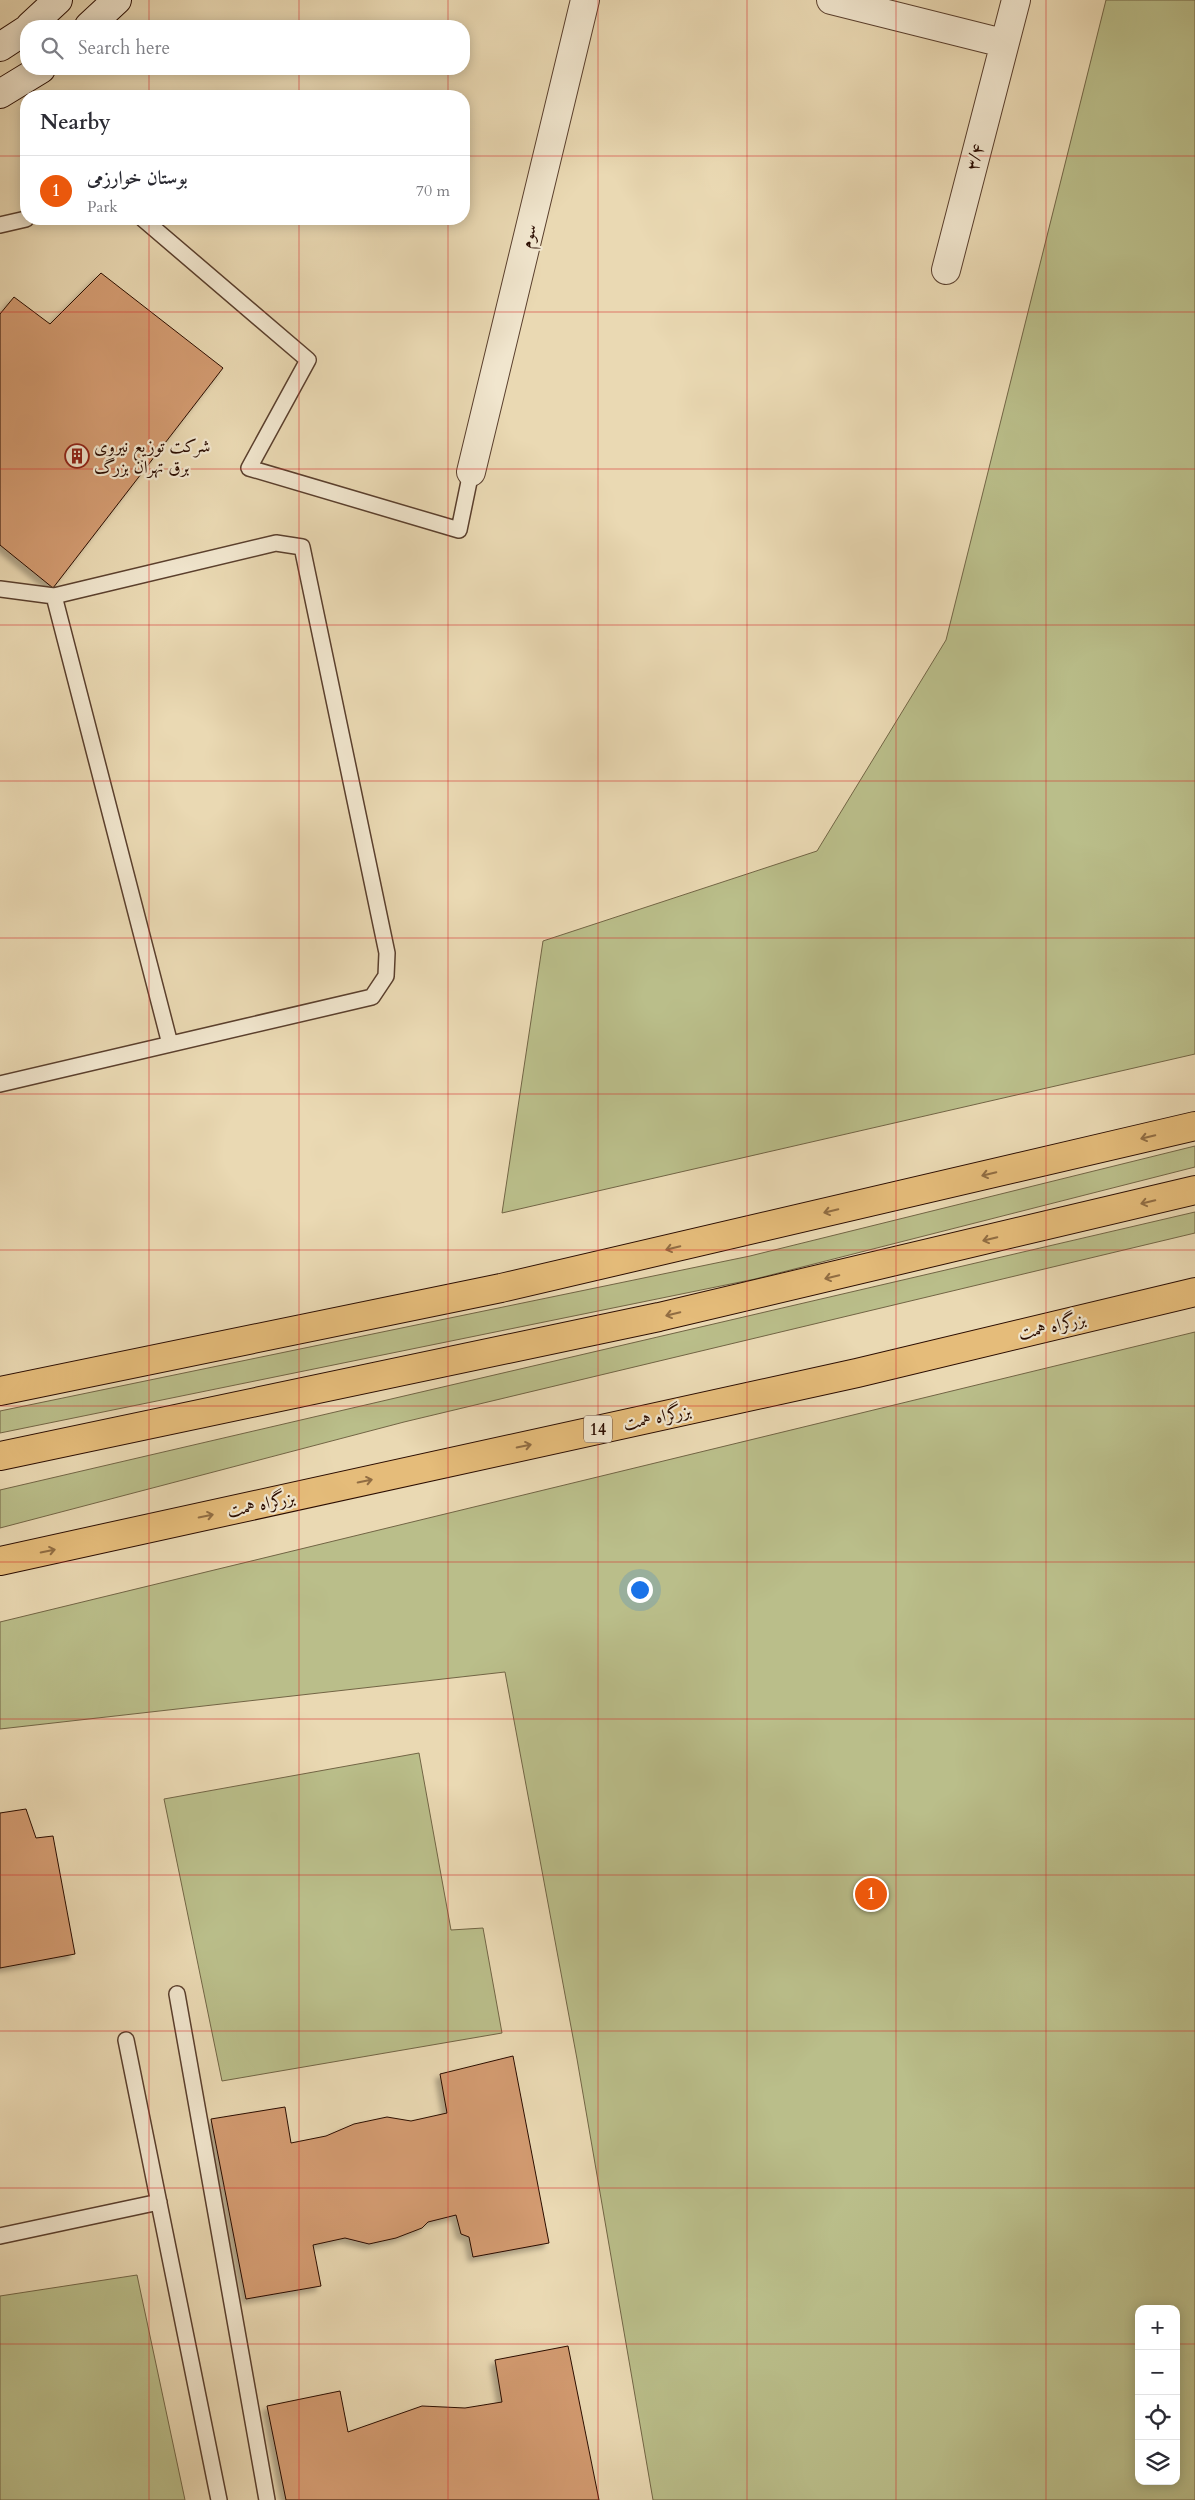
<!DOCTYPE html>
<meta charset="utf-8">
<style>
body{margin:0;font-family:Cardo,Amiri,serif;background:#f2f2f3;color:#2b2b33}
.controls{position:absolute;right:15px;bottom:15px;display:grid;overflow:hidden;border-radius:10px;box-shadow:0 2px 12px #0003}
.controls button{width:45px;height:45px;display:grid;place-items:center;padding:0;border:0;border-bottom:1px solid #e1e1e2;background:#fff;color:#2b2b33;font:25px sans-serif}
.you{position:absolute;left:639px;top:1589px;width:18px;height:18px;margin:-12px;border:4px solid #fff;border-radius:50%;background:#1a73e8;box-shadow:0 0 0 8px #1a73e833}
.badge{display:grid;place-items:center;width:32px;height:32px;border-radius:50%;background:#ea580c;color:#fff;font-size:16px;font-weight:700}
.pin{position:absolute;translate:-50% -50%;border:2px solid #fff;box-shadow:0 1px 5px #0006}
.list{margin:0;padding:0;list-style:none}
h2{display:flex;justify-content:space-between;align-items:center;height:65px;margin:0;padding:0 20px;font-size:21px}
h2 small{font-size:16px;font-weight:400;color:#7c7c81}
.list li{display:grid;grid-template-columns:32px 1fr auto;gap:15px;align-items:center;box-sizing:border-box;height:70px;padding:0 20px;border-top:1px solid #e1e1e2}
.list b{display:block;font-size:19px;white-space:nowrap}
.list p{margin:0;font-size:16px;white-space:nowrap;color:#7c7c81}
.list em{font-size:16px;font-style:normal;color:#7c7c81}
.icon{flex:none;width:28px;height:28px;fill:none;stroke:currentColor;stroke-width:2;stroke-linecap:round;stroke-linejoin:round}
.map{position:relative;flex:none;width:1195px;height:2500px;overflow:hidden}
.search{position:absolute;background:#fff;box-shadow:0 2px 12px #0003;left:20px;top:20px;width:450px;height:55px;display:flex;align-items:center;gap:12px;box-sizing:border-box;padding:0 18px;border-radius:20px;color:#7c7c81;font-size:19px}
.panel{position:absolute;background:#fff;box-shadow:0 2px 12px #0003;left:20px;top:90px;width:450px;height:135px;border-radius:20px}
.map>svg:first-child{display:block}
.green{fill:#babe8a;stroke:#726545;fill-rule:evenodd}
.building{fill:#d39b71;stroke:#2a0c00;filter:url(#shadow)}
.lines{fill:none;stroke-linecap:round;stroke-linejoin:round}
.lane-casing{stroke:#5a3f2d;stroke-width:18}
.street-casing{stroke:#5a3f2d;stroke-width:30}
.secondary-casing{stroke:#2a0c00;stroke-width:30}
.highway-casing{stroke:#2a0c00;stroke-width:30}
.lane{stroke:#f1e6ce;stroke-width:15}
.street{stroke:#f1e6ce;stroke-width:28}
.secondary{stroke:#f1e6ce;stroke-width:28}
.highway{stroke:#e5bc7a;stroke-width:28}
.oneway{stroke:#916d43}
.grid{fill:none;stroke:#d62828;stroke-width:1;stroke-opacity:0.55}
.labels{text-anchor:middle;stroke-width:4.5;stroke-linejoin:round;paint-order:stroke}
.shield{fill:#f1e6ce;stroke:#664d3e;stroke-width:1}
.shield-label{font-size:16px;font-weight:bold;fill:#2a0c00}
.street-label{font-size:18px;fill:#2a0c00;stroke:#f1e6ce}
.poi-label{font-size:18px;fill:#2a0c00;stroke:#f1e6ce;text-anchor:start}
</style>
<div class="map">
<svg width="1195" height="2500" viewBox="0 0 1195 2500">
<defs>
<filter id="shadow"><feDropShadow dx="-4.5" dy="4.5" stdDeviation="2.5" flood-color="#0004"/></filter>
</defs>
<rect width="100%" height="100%" fill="#ead9b3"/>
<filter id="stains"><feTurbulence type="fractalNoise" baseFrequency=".004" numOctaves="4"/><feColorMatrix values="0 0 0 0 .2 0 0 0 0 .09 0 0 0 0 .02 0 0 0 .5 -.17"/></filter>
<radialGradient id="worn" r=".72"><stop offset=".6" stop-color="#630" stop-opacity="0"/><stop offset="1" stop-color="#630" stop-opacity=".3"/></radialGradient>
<path class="green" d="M1106 0H1195V1054L502 1213 543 941 817 851 946 640Z
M1195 1146V1167L755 1279 0 1433V1411L750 1256Z
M1195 1212V1233L404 1422 0 1528V1490Z
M1195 1332V2500H653L577 2059 505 1672 0 1729V1622ZM1139 2309H1176V2481H1139Z
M419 1753 451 1930 483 1928 502 2033 222 2081 164 1799Z
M137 2275 185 2500H0V2296Z"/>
<path class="building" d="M101 273 223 368 53 588 0 545V314L14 297 50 324Z
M26 1809 36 1838 53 1836 75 1954 0 1968V1813Z
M513 2056 549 2243 473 2257 469 2237 461 2234 456 2215 428 2222 422 2228 396 2238 369 2244 345 2238 313 2245 321 2286 246 2299 211 2119 285 2107 291 2143 326 2136 354 2124 387 2117 411 2121 447 2113 440 2074Z
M568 2346 599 2500H286L267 2406 340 2391 348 2432 422 2406 465 2408 502 2402 495 2360Z"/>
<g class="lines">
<g class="lane-casing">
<path id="lane" d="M143 219 308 360 249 468 459 530 471 472
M0 225 26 219
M0 589 54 596
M0 1084 372 997 386 976 387 953 302 547 276 543 54 596 170 1044
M177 1994 267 2500
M126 2040 219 2500
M0 2236 159 2202"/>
</g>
<g class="street-casing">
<path id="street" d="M831 0 1003 43
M946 270 1016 0
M471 472 585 0"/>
</g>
<g class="secondary-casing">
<path id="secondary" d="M30 26 58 0
M89 26 117 0
M0 47 26 30
M0 94 41 69"/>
</g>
<g class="highway-casing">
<path id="highway" d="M0 1391 501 1288 1195 1126
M0 1456 659 1317 1195 1190
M0 1561 857 1373 1195 1292"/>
</g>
<use href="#lane" class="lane"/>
<use href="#street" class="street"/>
<use href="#secondary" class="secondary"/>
<use href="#highway" class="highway"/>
</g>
<defs><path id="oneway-shaft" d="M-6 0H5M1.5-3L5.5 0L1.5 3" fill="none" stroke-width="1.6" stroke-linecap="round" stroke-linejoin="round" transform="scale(1.25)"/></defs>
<g class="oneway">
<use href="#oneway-shaft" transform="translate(1148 1137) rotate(167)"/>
<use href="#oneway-shaft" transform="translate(989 1174) rotate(167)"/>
<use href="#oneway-shaft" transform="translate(1148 1202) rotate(166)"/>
<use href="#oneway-shaft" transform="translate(831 1211) rotate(167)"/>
<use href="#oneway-shaft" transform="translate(990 1239) rotate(167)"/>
<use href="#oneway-shaft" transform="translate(673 1248) rotate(167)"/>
<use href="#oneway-shaft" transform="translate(832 1277) rotate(167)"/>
<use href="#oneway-shaft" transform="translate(673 1314) rotate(167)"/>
<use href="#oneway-shaft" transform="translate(524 1446) rotate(-12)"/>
<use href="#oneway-shaft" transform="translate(365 1481) rotate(-12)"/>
<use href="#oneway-shaft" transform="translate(206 1516) rotate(-12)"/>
<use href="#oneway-shaft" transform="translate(48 1551) rotate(-12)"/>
</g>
<path class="grid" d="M149 0V26M299 0V26M448 0V26M598 0V2500M747 0V2500M896 0V2500M1046 0V2500M149 69V96M299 69V96M448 69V96M0 156H26M464 156H1195M149 219V2500M299 219V2500M448 219V2500M0 312H1195M0 469H1195M0 625H1195M0 781H1195M0 938H1195M0 1094H1195M0 1250H1195M0 1406H1195M0 1562H1195M0 1719H1195M0 1875H1195M0 2031H1195M0 2188H1195M0 2344H1139M1176 2344H1195"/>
<defs>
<g id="building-ring" transform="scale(1.25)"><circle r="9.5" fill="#f1e6ce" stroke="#8f2418" stroke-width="1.5"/><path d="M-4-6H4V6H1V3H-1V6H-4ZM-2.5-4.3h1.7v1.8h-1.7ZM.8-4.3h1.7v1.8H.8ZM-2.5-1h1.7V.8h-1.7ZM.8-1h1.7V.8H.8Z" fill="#8f2418"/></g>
</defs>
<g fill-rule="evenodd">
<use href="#building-ring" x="77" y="456"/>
</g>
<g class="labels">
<rect class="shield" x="584" y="1415.5" width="28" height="27" rx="4"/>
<g class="shield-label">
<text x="598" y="1435">14</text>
</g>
<g class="street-label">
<text transform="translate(975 157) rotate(-76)" y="6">۳/۴</text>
<text transform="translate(528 236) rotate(-76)" y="6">سوم</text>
<text transform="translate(1052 1326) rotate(-13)" y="6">بزرگراه همت</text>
<text transform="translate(657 1417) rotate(-12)" y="6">بزرگراه همت</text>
<text transform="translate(261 1504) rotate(-12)" y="6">بزرگراه همت</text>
</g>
<g class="poi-label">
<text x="94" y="452">شرکت توزیع نیروی<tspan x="94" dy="21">برق تهران بزرگ</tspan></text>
</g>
</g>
<rect width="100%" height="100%" filter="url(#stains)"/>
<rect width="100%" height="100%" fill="url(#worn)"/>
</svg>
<div class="controls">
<button>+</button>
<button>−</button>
<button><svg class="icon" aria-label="locate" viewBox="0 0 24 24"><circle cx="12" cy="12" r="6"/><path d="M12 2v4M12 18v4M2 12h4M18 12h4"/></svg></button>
<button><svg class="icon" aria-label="layers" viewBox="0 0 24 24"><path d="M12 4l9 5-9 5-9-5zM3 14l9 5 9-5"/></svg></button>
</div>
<div class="you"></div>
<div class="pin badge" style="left:871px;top:1894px">1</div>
<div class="search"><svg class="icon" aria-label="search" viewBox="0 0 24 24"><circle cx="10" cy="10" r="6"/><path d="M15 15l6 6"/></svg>Search here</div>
<section class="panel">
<h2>Nearby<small></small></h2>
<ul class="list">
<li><span class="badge">1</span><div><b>بوستان خوارزمی</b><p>Park</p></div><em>70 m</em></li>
</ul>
</section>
</div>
